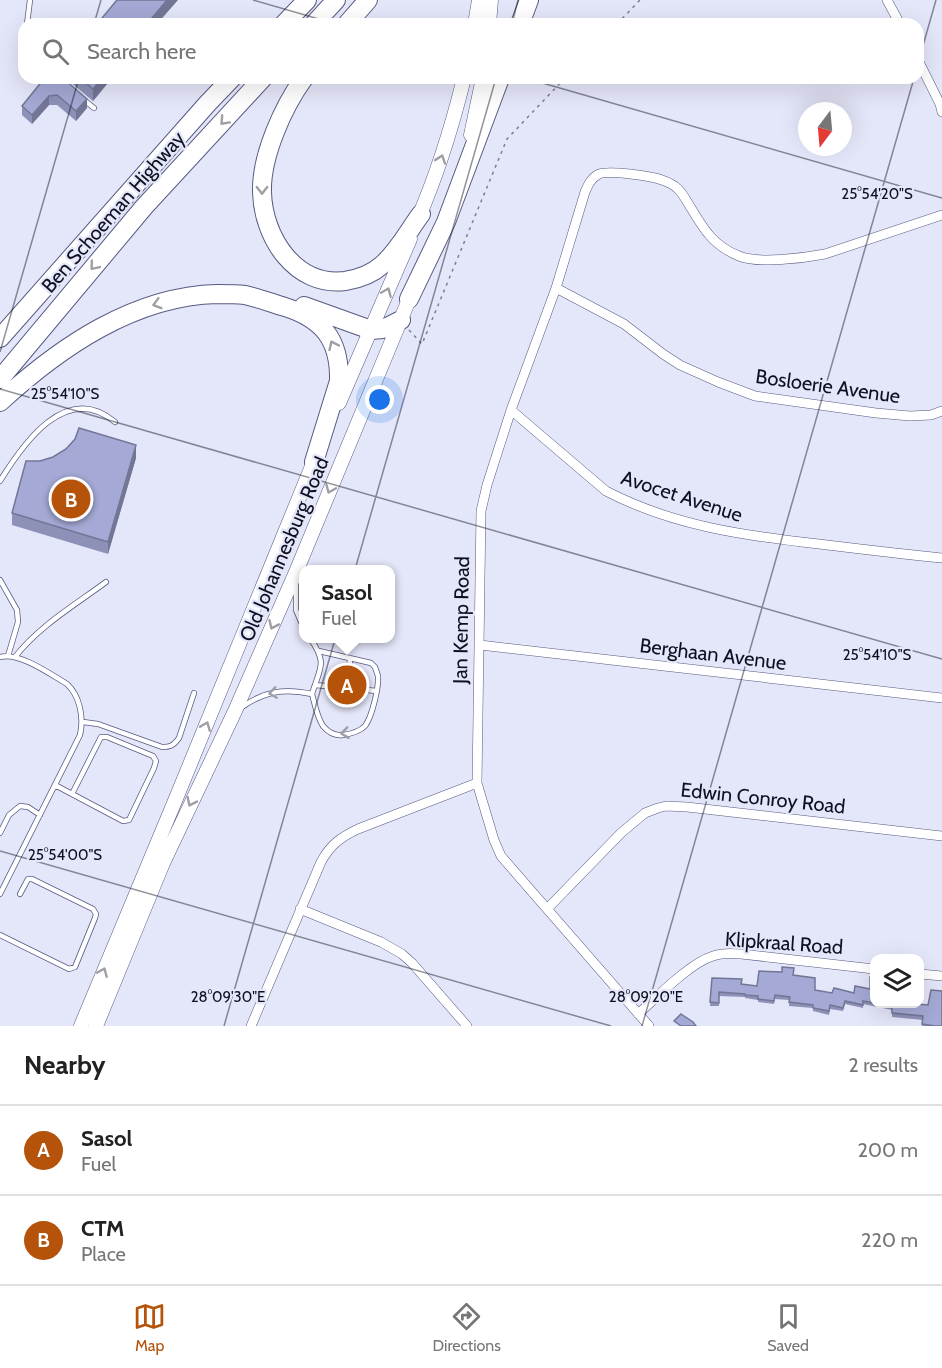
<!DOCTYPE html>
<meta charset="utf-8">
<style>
body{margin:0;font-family:Cabin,sans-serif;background:#f6f6f6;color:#222}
.controls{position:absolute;right:18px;bottom:18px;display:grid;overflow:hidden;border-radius:12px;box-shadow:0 6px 24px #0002}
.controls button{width:54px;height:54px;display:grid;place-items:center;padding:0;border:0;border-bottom:2px solid #e0e0e0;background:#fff;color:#222;font:30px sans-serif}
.compass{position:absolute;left:798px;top:102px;width:54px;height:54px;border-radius:50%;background:#fff;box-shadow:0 6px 24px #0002;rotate:196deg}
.you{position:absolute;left:380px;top:400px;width:21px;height:21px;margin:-15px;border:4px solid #fff;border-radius:50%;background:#1a73e8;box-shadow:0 0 0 9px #1a73e833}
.badge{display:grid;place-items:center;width:39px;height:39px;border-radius:50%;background:#b45309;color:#fff;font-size:20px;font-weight:700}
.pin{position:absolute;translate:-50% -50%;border:3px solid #fff;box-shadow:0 2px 6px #0006}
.popup{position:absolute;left:299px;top:565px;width:96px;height:78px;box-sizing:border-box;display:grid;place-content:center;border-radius:12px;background:#fff;filter:drop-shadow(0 2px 4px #0005);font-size:20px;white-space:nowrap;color:#767676}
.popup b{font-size:22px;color:#222}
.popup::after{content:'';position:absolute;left:50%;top:100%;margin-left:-12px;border:12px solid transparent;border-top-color:#fff}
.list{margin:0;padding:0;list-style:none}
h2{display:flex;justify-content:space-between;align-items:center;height:78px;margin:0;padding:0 24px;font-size:26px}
h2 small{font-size:20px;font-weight:400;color:#767676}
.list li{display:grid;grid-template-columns:39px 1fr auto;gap:18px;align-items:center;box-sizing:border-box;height:90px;padding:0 24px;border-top:2px solid #e0e0e0}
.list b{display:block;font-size:22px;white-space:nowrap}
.list p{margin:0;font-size:20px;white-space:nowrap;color:#767676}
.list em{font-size:20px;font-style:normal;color:#767676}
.icon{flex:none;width:33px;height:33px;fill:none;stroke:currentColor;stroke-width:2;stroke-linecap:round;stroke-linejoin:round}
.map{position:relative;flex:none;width:942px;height:1026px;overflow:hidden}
.search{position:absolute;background:#fff;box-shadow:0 6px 24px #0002;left:18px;right:18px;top:18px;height:66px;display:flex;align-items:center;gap:15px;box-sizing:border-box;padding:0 21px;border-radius:18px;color:#767676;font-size:22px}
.sheet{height:258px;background:#fff}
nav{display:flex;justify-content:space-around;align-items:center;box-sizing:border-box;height:84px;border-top:2px solid #e0e0e0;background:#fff;font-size:16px;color:#767676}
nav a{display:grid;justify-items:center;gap:3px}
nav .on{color:#b45309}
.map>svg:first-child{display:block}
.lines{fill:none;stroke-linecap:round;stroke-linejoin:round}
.lane-casing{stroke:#565a82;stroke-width:6}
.street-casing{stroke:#565a82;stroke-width:10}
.secondary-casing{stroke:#565a82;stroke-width:15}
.highway-casing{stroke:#565a82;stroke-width:20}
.path{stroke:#7c7d8f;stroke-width:1.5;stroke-dasharray:3 4.5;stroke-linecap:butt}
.lane{stroke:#fff;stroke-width:4.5}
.street{stroke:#fff;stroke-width:9}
.secondary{stroke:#fff;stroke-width:14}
.highway{stroke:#fff;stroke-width:18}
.wall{fill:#8d91b7}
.shaded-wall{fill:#737695}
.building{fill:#a4a9d5;stroke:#737695;stroke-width:1.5}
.oneway{stroke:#9f9fa5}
.ticks{fill:none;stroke:#0e0f1f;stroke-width:1.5;stroke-opacity:0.45}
.labels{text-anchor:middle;stroke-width:4.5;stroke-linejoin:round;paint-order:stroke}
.street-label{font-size:20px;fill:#0e0f1f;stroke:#e4e6f9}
.ticks-label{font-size:15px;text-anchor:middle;fill:#0e0f1f;stroke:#e4e6f9;stroke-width:4.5;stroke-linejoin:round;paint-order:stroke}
</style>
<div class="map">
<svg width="942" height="1026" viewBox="0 0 942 1026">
<rect width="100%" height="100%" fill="#e4e6f9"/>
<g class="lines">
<g class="lane-casing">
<path id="lane" d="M27 24 30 0
M59 78 67 85
M84 100 94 108
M0 481C23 444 66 381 115 422
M0 580 17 610 18 622 8 656
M296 584V610L304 629
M0 657C20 652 50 674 67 684 80 696 84 718 80 735L0 894
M15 657C39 626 75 605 106 582
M315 685 377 691
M348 688 350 658
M312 694C315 705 317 717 323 726 328 732 335 736 343 735 350 734 360 731 365 726 372 717 379 687 378 676 377 673 376 670 375 667L371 663 319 651
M242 707C265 691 285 688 312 694 320 667 328 664 310 638
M83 722 98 724 162 747C171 747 174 745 179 738L194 693
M55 785 123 821 129 820 154 768 156 761 153 756 107 737H101L72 794
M0 833 9 815 20 806 28 807 40 815
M0 935 69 969 75 967 95 918 96 914 93 909 32 879H28L20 894"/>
</g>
<g class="street-casing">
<path id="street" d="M887 0 900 24
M918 60 940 104 942 112
M556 288 624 324 663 354 680 365 718 382 755 396 876 413 910 416 931 415 942 411
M511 410 606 491C673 526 746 536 819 544 860 549 901 554 942 558
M480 645 942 698
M300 909 381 942 402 954 412 963 467 1026
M547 909 621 833 645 813 658 808 666 806 687 807 942 836
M920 974 942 976
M638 1014C657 997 690 963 713 956 722 953 731 953 741 954L874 969
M251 1026 321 862C330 845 341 837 358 829L477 783
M649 1026 501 856 494 840 477 783 481 511 487 485 511 410 556 288 585 192C588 185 591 178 599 174 608 170 652 176 662 180 668 182 674 185 678 189 684 195 687 202 691 208 704 230 714 246 739 256 758 264 804 258 825 254L942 215"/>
</g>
<g class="secondary-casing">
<path id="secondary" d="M475 24 479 0
M489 24 491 0
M471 135 483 78
M417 221C437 175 452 127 464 78
M339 403 410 239
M81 1026 177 796 317 454
M96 1026 163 863 235 711 296 572 413 290"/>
</g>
<g class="highway-casing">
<path id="highway" d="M284 24 307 0
M314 24 336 0
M347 24 368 0
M520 24 529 0
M304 78C283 107 261 156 262 192 263 237 295 287 345 281 358 279 372 274 382 265 398 251 409 230 421 214
M409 299 446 222 500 78
M304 306 371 330 383 329 401 320
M0 338 208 103 232 78
M0 379 144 207 263 78
M0 402C60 347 134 296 217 294 226 294 236 294 245 295 258 298 272 303 285 307 323 319 340 340 339 381L314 462"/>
</g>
<path class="path" d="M617 24 640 0
M409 330 422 344 507 139 565 78"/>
<use href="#lane" class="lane"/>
<use href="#street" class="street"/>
<use href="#secondary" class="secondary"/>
<use href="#highway" class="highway"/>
</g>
<path class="wall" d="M70 78H112L93 101 70 82Z
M43 80 87 108 76 121 57 105H49L32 124 22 115V106Z
M66 449 136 458 108 554 12 525V513L40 461 53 457Z
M794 975 815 990 832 993H854L870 989 874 977V1004H917L942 1026H922L923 1020 892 1017V1010L863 1004V1008L845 1004 843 1011 830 1009 829 1015 813 1011V1008L789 1006V1000L775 999 774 1004 758 1002V1000L745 998V997L719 996V1006H710L712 978 742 984 757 986Z"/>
<path class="shaded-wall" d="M167 0H178L157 24H147Z
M102 78H112L93 101V89Z
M49 96V105L32 124V115Z
M87 99V108L76 121V111Z
M136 445V458L108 554V542Z"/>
<path class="building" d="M117 0H167L147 24H97Z
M80 78H102L93 89Z
M64 79 87 99 76 111 57 95 49 96 32 115 22 106 43 80 48 83 62 82Z
M79 428 136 445 108 542 12 513 26 461H40L53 457 66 449 75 439Z
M782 967 794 968 793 975 815 978V990L832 993 834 988 854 993 855 986 870 989V977H874V1003L863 1001V1005L845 1001 843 1008 830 1005 829 1011 813 1008V1005L789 1002 790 997 775 995 774 1001 758 999V996L745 995V994L719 992V1003L710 1002 712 978 742 979 741 984 757 986 759 971 782 972Z
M931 990 942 991V1026H935L922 1024 923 1016 892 1013V1006L877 1004H917L928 1005Z
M681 1014 693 1022 696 1026H681L674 1021Z"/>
<defs><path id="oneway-chevron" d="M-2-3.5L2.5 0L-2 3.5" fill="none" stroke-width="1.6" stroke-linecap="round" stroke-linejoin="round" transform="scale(1.5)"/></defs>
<g class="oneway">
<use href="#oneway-chevron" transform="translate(224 121) rotate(133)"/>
<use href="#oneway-chevron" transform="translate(441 159) rotate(-71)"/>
<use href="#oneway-chevron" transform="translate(262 190) rotate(90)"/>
<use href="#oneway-chevron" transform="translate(94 266) rotate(130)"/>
<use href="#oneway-chevron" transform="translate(387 292) rotate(-67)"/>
<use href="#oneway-chevron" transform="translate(157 304) rotate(164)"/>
<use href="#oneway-chevron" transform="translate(333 345) rotate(-115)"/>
<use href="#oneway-chevron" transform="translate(330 489) rotate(113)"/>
<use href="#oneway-chevron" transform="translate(273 625) rotate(114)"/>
<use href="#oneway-chevron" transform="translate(273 693) rotate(172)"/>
<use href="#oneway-chevron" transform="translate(206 726) rotate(-68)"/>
<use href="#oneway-chevron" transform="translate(345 733) rotate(173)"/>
<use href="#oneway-chevron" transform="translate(191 802) rotate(116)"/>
<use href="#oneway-chevron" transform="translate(103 972) rotate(-67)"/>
</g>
<path class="ticks" d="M253 0 336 24M94 24 101 0M512 24 518 0M918 63 936 0M525 78 942 198M0 352 79 78M0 389 942 659M0 851 611 1026M224 1026 496 78M642 1026 914 78"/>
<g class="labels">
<g class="street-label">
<text transform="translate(113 212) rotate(-49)" y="7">Ben Schoeman Highway</text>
<text transform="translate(828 386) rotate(8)" y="7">Bosloerie Avenue</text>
<text transform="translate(682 496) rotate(18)" y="7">Avocet Avenue</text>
<text transform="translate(284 549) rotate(-67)" y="7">Old Johannesburg Road</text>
<text transform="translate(461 620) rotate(-89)" y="7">Jan Kemp Road</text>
<text transform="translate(713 654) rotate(7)" y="7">Berghaan Avenue</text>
<text transform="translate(763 798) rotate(6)" y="7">Edwin Conroy Road</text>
<text transform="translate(784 943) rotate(4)" y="7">Klipkraal Road</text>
</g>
</g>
<g class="ticks-label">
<text x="877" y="199">25°54'20"S</text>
<text x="65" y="399">25°54'10"S</text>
<text x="877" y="660">25°54'10"S</text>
<text x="65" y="860">25°54'00"S</text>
<text x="228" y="1002">28°09'30"E</text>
<text x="646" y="1002">28°09'20"E</text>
</g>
</svg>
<div class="controls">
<button><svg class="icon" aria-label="layers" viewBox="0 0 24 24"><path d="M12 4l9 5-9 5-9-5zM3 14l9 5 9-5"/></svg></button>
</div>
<svg class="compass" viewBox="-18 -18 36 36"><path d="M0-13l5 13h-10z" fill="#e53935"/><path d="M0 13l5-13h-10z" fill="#767676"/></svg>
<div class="you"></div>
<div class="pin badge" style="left:347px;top:685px">A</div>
<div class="popup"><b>Sasol</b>Fuel</div>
<div class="pin badge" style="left:71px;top:499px">B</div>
<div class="search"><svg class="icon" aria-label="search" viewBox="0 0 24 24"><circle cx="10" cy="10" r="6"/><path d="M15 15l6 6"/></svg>Search here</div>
</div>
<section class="sheet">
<h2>Nearby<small>2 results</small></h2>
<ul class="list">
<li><span class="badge">A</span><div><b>Sasol</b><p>Fuel</p></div><em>200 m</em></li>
<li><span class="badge">B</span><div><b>CTM</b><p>Place</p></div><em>220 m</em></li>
</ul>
</section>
<nav>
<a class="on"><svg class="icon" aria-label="map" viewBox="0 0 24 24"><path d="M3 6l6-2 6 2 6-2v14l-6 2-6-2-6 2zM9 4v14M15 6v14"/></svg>Map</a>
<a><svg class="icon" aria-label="directions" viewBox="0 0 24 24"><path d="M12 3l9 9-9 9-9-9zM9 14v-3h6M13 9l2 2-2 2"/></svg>Directions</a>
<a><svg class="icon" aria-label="saved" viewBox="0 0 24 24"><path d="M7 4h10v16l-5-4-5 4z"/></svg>Saved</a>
</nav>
